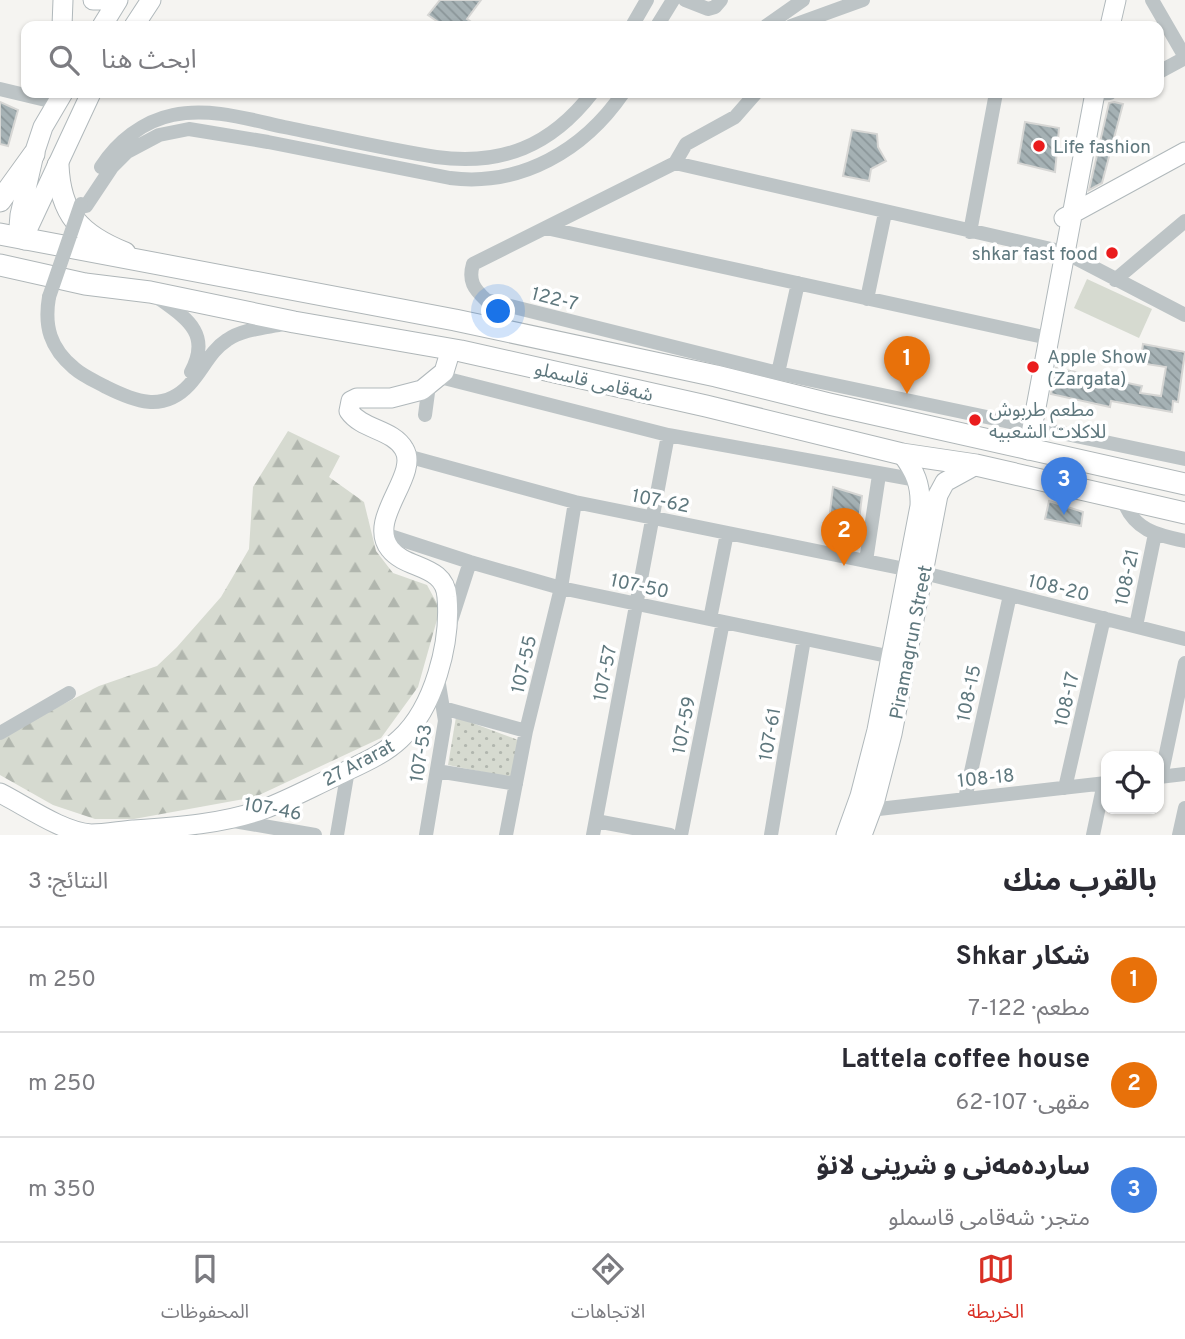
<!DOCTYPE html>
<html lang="ar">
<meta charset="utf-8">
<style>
body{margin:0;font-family:Overpass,"Noto Sans Arabic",sans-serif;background:#f2f2f3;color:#2b2b33;direction:rtl}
.controls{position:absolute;right:21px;bottom:21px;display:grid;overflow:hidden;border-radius:14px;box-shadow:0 2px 5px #0004}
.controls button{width:63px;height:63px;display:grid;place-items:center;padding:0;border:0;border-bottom:2px solid #e1e1e2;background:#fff;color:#2b2b33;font:35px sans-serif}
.you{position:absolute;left:499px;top:312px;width:24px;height:24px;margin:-18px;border:5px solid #fff;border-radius:50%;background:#1a73e8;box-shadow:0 0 0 10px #1a73e833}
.badge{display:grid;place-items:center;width:46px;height:46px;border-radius:50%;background:#d93025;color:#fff;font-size:23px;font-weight:700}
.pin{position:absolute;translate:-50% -58px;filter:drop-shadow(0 2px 4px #0008)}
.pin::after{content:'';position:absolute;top:37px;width:24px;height:21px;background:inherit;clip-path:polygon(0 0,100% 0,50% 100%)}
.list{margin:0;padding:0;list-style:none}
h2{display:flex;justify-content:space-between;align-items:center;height:91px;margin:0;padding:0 28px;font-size:30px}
h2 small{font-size:23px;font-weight:400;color:#7c7c81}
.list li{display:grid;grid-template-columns:46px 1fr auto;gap:21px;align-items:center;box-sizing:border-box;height:105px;padding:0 28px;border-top:2px solid #e1e1e2}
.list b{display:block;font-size:26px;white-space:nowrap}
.list p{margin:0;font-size:23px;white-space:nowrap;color:#7c7c81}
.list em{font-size:23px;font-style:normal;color:#7c7c81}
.icon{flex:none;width:38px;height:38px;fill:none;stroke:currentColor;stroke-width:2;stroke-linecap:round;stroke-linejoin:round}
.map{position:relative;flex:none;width:1185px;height:835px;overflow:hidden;direction:ltr}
.search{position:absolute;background:#fff;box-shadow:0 2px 5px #0004;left:21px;right:21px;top:21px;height:77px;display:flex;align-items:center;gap:18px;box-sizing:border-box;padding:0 24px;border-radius:14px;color:#7c7c81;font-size:26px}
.sheet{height:406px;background:#fff}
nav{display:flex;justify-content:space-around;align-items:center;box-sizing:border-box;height:98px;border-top:2px solid #e1e1e2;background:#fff;font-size:19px;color:#7c7c81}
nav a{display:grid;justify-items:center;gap:4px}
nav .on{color:#d93025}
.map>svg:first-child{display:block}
.grass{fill:#d6dad0}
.forest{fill:url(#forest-firs)}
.park{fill:url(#park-dots)}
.building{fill:url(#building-back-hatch);stroke:#d6d6d4;stroke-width:2}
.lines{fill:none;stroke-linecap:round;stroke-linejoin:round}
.secondary-casing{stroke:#b0b8bb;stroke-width:21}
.primary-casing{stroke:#afb6b8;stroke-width:23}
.street{stroke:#bdc4c6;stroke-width:14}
.secondary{stroke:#fff;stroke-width:19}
.primary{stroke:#fff;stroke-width:21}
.street-bridge{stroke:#bdc4c6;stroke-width:14}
.poi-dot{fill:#ea1c1d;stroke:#fff;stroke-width:2.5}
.labels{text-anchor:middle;stroke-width:7;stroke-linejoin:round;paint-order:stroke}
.poi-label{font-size:19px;fill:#5f787e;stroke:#fff;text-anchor:start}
.street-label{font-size:19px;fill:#5f787e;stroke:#fff}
</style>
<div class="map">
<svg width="1185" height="835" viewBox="0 0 1185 835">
<defs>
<pattern id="forest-firs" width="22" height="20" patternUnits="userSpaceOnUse" patternTransform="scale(1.75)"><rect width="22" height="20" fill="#d6dad0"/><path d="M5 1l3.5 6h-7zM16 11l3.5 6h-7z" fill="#b1b6ae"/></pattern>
<pattern id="park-dots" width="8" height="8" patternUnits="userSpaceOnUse" patternTransform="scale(1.75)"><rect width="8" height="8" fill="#d6dad0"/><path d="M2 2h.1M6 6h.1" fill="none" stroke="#b1b6ae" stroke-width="1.8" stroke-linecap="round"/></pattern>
<pattern id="building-back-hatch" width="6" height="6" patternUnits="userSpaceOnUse" patternTransform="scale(1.75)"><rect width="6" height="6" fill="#a5b1b4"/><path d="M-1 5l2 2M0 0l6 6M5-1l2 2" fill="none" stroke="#8a9598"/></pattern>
</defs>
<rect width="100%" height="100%" fill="#f5f4f1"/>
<path class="grass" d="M1087 279 1152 309 1139 338 1074 308Z"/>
<path class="forest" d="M288 431 340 456 329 477 364 502 376 551 393 573 427 585 440 609 418 687 381 738 255 797 134 819H95L53 805 0 775V736L99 686 157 666 177 647 221 597 249 549 253 487Z"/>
<path class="park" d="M456 717 521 741 513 778 448 765Z"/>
<path class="building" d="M440 0H481L467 19 477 26H444L428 15Z
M0 102 18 110 8 146 0 144Z
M1114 102 1123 104 1102 183 1089 190 1109 103Z
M1025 122 1059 128 1055 172 1018 163Z
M852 130 877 134 878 147 886 161 871 169 869 181 843 176Z
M1143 344 1185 352 1178 402 1173 401 1172 412 1111 401 1110 407 1051 394 1056 368 1142 386 1140 393 1161 396 1166 367 1140 363Z
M833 487 862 496 857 536H827Z
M1049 501 1083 512 1081 526 1045 519Z"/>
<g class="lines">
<g class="secondary-casing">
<path id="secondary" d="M93 0H107
M62 26 63 0
M102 26 118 0
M134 26 151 0
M1110 26 1116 0
M1064 218 1185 152
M25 239 19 227 20 215 34 154 43 127 63 93
M25 240 28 228 91 93
M1028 450 1095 93
M0 793C26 806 62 832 91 834 105 834 120 831 133 830 177 827 223 824 264 809 288 800 312 787 336 776 358 765 382 756 400 739 434 708 451 643 447 597 445 564 406 570 390 549 366 519 420 475 404 449 393 429 362 430 349 411L351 401 357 398H391L422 390 444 372 451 349
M846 835 860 796 877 730 920 506C921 485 915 471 902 454
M862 835 875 800 892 734 938 495 945 482 976 465"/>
</g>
<g class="primary-casing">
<path id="primary" d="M58 165C60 214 80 235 125 253
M0 201 34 154
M0 234 455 320 716 376 829 404 1185 484
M0 265 85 284 150 292 294 322 461 351 706 406 902 454 976 465 1185 513"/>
</g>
<path class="street" d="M685 0 708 9 715 7 721 0
M1152 0 1185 57
M632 26 647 0
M657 26 673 0
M766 26 803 0
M791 26 863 0
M1159 72 1185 58
M0 89 50 101
M1095 94 1110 93
M675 163 686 144 735 117 756 93
M101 167C117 142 143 121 173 115 209 107 248 119 284 127 334 137 385 149 436 157 502 166 551 146 592 93
M86 206 112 167 127 152 159 135 189 129 268 142 450 178C521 187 584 150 623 93
M546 228 1039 336
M970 232 996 93
M1115 280 1185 221
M49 297C44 326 50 348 74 368 83 376 95 381 106 387 134 401 163 413 189 385 203 370 210 351 227 340 243 329 265 328 284 324
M157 297C186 318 212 333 191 372
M867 299 885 213
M1185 315 1064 252 675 163 473 264C468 281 474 289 486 300L778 373 1185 459
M778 373 798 283
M440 377 668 435 917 480
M425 415 429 385
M407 456 575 502 910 570
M1123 500C1134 530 1156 535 1185 541
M384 534 470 562 561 588 892 657
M866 561 879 475
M924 573 1185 639
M710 619 727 533
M450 624 470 562
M1136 626 1155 534
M443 708 526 731
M0 733 69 693
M437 771 516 784
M1159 777 1185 774
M1161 777 1185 663
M1065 788 1104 618
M965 799 1010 595
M870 810 1106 783
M234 821 315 835
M596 821 670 835
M337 835 348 770
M426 835 445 721 438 678
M506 835 526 731 561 588 575 502
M593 835 668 435
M681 835 723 622
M771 835 804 639
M1093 835 1104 783
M1179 835 1185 808"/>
<use href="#secondary" class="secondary"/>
<use href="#primary" class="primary"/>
<path class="street-bridge" d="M49 297 81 204"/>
</g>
<g class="poi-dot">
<circle cx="1039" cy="146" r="7"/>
<circle cx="1112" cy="253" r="7"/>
<circle cx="1033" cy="367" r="7"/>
<circle cx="975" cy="420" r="7"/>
</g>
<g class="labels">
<g class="poi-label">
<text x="1053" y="153">Life fashion</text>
<text x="1098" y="260" text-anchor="end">shkar fast food</text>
<text x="1047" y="363">Apple Show<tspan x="1047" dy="22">(Zargata)</tspan></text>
<text x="989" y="416">مطعم طربوش<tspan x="989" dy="22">للاكلات الشعبيه</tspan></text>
</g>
<g class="street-label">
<text transform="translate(555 298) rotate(14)" y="7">122-7</text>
<text transform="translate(594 381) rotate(13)" y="7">شەقامی قاسملو</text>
<text transform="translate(661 500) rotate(11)" y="7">107-62</text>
<text transform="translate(1126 577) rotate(-78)" y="7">108-21</text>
<text transform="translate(640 585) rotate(12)" y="7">107-50</text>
<text transform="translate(1059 587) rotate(14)" y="7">108-20</text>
<text transform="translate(910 642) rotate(-79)" y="7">Piramagrun Street</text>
<text transform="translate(523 664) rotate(-77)" y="7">107-55</text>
<text transform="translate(604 673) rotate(-79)" y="7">107-57</text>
<text transform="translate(968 693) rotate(-78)" y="7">108-15</text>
<text transform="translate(1066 699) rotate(-77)" y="7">108-17</text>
<text transform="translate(683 725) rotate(-79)" y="7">107-59</text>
<text transform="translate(769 734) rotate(-80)" y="7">107-61</text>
<text transform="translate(420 753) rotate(-81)" y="7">107-53</text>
<text transform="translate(358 762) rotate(-28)" y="7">27 Ararat</text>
<text transform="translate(986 777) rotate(-6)" y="7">108-18</text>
<text transform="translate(273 808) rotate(10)" y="7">107-46</text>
</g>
</g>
</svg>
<div class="controls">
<button><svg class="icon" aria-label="locate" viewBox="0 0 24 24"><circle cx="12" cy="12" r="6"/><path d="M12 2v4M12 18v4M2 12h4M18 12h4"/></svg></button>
</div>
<div class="you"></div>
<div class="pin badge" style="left:907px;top:394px;background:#e8710a">1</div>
<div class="pin badge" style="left:844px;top:566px;background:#e8710a">2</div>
<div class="pin badge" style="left:1064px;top:515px;background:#3f7fe0">3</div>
<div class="search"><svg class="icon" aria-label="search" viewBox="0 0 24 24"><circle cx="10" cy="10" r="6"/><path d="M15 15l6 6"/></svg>ابحث هنا</div>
</div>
<section class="sheet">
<h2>بالقرب منك<small>النتائج: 3</small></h2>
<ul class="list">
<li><span class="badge" style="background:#e8710a">1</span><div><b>شکار Shkar</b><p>مطعم · 122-7</p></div><em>250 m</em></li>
<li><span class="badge" style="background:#e8710a">2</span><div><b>Lattela coffee house</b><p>مقهى · 107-62</p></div><em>250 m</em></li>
<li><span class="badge" style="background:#3f7fe0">3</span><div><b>ساردەمەنی و شرینی لانۆ</b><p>متجر · شەقامی قاسملو</p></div><em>350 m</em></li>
</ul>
</section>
<nav>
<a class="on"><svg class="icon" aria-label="map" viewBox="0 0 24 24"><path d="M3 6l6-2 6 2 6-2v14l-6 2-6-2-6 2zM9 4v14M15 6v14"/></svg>الخريطة</a>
<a><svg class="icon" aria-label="directions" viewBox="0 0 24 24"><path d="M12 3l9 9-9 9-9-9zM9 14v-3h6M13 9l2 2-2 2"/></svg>الاتجاهات</a>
<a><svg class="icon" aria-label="saved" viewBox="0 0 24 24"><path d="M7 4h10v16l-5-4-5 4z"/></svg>المحفوظات</a>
</nav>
